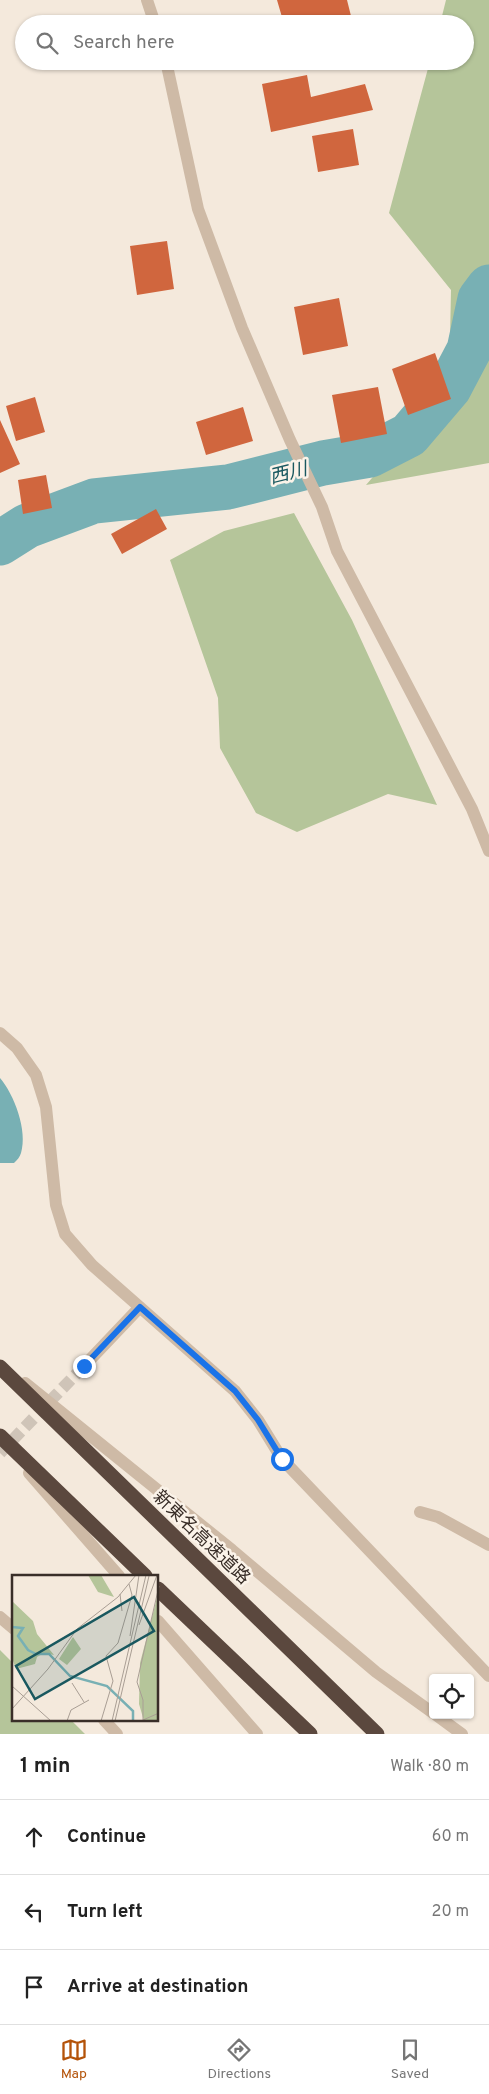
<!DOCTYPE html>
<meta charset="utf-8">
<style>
body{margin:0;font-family:Overpass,"Noto Sans JP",sans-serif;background:#f6f6f6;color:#222}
.controls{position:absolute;right:15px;bottom:15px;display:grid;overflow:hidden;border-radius:5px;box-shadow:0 1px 4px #0004}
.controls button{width:45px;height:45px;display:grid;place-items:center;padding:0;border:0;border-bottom:1px solid #e0e0e0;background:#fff;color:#222;font:25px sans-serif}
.stop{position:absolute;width:15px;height:15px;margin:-11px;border:4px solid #1a73e8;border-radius:50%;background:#fff}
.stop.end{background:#1a73e8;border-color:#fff;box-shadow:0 1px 5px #0008}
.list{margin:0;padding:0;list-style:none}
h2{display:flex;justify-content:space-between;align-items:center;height:65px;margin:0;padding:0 20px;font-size:21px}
h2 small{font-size:16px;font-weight:400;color:#767676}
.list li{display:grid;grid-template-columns:32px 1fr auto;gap:15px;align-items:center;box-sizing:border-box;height:75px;padding:0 20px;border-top:1px solid #e0e0e0}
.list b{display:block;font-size:19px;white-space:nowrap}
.list em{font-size:16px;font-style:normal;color:#767676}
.icon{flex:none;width:28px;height:28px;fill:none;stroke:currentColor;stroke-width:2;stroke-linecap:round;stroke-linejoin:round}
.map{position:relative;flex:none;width:489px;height:1734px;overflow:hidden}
.search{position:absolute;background:#fff;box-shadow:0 1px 4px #0004;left:15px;right:15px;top:15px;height:55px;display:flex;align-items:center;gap:12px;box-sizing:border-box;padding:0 18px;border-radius:28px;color:#767676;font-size:19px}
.sheet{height:290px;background:#fff}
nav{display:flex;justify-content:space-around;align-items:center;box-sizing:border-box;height:70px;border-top:1px solid #e0e0e0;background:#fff;font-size:14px;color:#767676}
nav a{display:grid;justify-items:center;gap:2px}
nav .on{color:#b45309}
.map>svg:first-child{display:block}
.green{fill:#b5c59a}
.water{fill:#78b0b4}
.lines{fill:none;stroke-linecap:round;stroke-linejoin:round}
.river{stroke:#78b0b4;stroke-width:45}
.building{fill:#d0663e}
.minor-tunnel{stroke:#cfc4b8;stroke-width:12;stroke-dasharray:12 6;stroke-linecap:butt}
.minor{stroke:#cebaa6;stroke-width:12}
.highway{stroke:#5b483e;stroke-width:15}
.route{stroke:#1a73e8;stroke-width:6}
.labels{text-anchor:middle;stroke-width:5;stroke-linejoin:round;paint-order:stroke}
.street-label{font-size:18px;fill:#392e28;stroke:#fbf3e9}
.water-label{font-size:19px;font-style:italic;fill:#19585f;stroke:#fbf3e9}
.inset-river{fill:none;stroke:#78b0b4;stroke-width:2.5}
.inset-road{fill:none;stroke:#a99e94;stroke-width:1}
.view{fill:#19585f;fill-opacity:0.15;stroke:#19585f;stroke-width:2.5}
.inset-edge{fill:none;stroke:#392e28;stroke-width:2.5}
</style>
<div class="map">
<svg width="489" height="1734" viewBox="0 0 489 1734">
<rect width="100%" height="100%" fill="#f4e9dc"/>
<path class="green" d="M446 0H489V463L366 485 449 388 451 290 389 213 430 61H465V24H440Z
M294 513 352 620 437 805 388 794 297 832 256 813 220 748 218 698 170 560 224 531Z
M0 1650 14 1664V1720H71L85 1734H0Z"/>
<path class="water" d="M0 1078C14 1094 28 1131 21 1153 20 1157 17 1160 14 1163H0Z"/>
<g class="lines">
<path class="river" d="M0 543 27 526 94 501 228 487 323 463 370 455 409 435 449 388 469 350 480 299 489 287"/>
</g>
<path class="building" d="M277 0H347L353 24H284Z
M307 75 311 97 365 84 373 110 271 132 262 84Z
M353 129 359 165 318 172 312 136Z
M167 241 174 289 137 295 130 246Z
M339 298 348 346 303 355 294 307Z
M435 353 451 399 408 415 392 369Z
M378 387 387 434 341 443 332 395Z
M35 397 45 432 16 441 6 406Z
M243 407 253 441 206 455 196 422Z
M0 420 20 464 0 473Z
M46 475 52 508 23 514 18 480Z
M156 509 167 529 122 554 111 534Z"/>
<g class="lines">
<path class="minor-tunnel" d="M0 1453 84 1366"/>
<path class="minor" d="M147 0 155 24
M166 61 198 209 242 328 290 440 322 507 337 551 472 809 489 851
M0 1033 17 1048 36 1075 46 1107 56 1205 65 1234 92 1265 235 1391 258 1420 282 1459 489 1676
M84 1366 140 1307
M25 1383 232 1550 376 1672 433 1713
M29 1473 119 1576
M420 1512 438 1517 489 1545
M0 1617 14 1629
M158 1621 257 1734
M436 1715 462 1734
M104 1720 117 1734"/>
<path class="highway" d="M0 1367 377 1734
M0 1436 145 1576
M158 1589 310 1734"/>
</g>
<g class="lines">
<path class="route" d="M84 1366 140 1307 235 1391 258 1420 282 1459"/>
</g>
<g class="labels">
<g class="street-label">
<text transform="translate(202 1537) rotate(44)" y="6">新東名高速道路</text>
</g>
<g class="water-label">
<text transform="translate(288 472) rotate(-14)" y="7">西川</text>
</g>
</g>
<g transform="translate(12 1575)">
<rect width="146" height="146" fill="#f4e9dc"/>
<path d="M76 0H89L102 22 86 17ZM146 19V146H132L127 129 128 88ZM0 26 21 46 25 59 42 80 32 78 25 82 23 89 4 94 0 83ZM61 62 69 74 55 90 47 84Z" fill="#b5c59a"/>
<path class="inset-river" d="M0 52 11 53 6 61 16 75 24 79H37L58 101 95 111 121 136V146"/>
<path class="inset-road" d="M108 19 110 36M127 50 145 0M118 61 127 0M60 108 72 127M0 111 39 146M0 134 36 94 65 54 106 22 124 0M131 145 147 138M55 146 59 135 77 125M89 146 101 106 94 81 106 68 120 20 117 9M100 146 134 0M103 146 137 1M131 146V125L125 107 147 11"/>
<path class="view" d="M122 22 142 56 23 124 4 91Z"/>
<rect width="146" height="146" class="inset-edge"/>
</g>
</svg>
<div class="controls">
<button><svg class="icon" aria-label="locate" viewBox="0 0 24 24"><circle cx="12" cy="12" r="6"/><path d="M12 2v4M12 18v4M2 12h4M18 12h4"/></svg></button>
</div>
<div class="stop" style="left:282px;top:1459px"></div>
<div class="stop end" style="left:84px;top:1366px"></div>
<div class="search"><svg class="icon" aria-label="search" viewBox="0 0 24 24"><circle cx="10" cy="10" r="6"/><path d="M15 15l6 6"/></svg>Search here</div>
</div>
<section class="sheet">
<h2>1 min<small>Walk · 80 m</small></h2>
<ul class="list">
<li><svg class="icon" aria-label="ahead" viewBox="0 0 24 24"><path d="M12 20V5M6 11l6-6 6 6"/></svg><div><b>Continue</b></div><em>60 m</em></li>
<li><svg class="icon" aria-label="left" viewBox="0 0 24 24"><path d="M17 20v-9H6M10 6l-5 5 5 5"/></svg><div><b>Turn left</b></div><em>20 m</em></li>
<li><svg class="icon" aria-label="arrive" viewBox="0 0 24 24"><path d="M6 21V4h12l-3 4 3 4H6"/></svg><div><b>Arrive at destination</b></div></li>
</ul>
</section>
<nav>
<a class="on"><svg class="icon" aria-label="map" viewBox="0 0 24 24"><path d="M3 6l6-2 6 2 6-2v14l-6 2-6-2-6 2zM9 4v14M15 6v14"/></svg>Map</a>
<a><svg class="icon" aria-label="directions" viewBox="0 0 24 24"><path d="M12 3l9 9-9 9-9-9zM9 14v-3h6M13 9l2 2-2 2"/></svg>Directions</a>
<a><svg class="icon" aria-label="saved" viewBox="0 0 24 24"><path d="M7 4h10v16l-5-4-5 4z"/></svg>Saved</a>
</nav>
